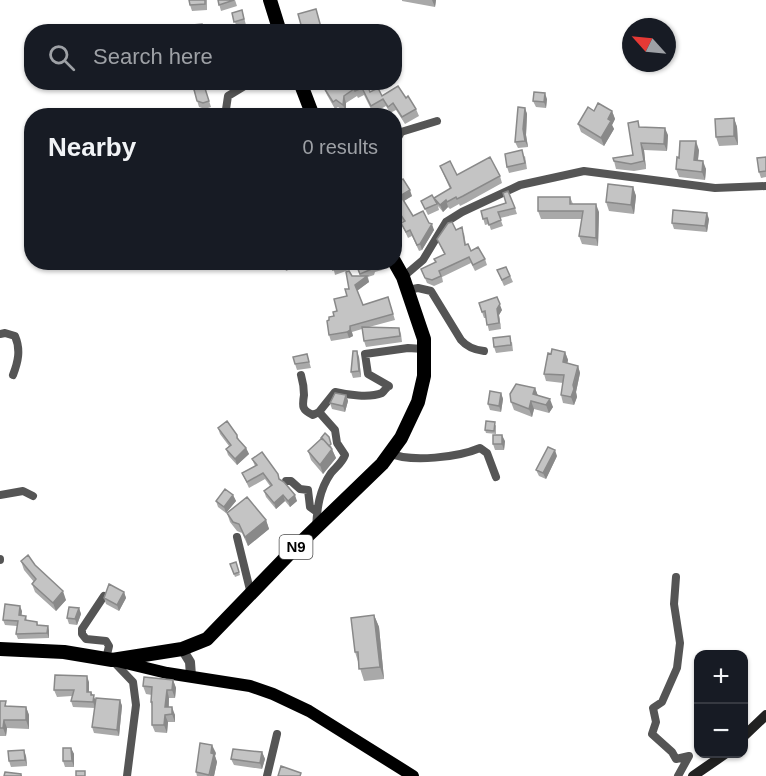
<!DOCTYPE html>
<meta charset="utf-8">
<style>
body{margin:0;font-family:Arial,sans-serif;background:#20242c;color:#f1f3f6}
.controls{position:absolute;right:18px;bottom:18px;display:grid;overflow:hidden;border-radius:12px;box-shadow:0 2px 4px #0004}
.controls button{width:54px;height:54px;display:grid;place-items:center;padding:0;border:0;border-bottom:2px solid #363941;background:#171b24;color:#f1f3f6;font:30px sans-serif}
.compass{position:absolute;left:622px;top:18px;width:54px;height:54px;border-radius:50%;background:#171b24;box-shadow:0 2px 4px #0004;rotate:297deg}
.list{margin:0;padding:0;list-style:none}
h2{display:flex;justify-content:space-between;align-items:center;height:78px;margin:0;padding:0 24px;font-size:26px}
h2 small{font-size:20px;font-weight:400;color:#9ea1a6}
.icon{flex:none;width:33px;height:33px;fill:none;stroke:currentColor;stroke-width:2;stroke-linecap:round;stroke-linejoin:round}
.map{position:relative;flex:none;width:766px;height:776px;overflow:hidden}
.search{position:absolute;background:#171b24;box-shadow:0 2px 4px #0004;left:24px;top:24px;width:378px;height:66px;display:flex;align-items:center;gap:15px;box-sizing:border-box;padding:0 21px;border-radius:24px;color:#9ea1a6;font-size:22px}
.panel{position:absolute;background:#171b24;box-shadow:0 2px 4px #0004;left:24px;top:108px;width:378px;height:162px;border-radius:24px}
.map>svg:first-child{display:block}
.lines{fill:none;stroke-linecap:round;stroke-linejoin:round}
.minor{stroke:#555;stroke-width:8}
.tertiary{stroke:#555;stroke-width:10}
.secondary{stroke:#222;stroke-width:10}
.primary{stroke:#000;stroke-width:12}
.trunk{stroke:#000;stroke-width:14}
.wall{fill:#a9a9a9}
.shaded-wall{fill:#898989}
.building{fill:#c4c4c4;stroke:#898989;stroke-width:1.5}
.labels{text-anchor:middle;stroke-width:6;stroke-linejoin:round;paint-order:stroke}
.shield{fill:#fff;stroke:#4c4c4c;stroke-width:1.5}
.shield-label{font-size:15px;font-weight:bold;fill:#000}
</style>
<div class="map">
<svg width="766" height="776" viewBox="0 0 766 776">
<rect width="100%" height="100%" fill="#fff"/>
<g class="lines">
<path class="minor" d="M200 113 201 116
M225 116 228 96 251 82
M394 145 401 132 437 121
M403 277 423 260 446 222 462 212 520 185 584 171 715 188 766 186
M408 290 418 288 431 291 461 340C467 347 474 350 484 351
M0 334 5 333 15 336C21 350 18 362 13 375
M301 375C303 382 304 388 304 395 302 407 302 410 313 415L319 412 335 392C347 395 370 398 382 393 383 392 388 386 389 386L368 374 365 354 408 348 424 349
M389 453C411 463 459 457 480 448L487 453 496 477
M286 481H291L300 489 308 490 310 507 317 512
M0 495 23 491 33 496
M316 528C317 509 319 490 331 473 336 467 342 463 345 455L337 443 335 430 319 412
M237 537 251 594
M0 559V560
M676 577 674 604 680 643 677 668 662 702 653 708 656 722 652 734 672 752 676 759 689 756 678 776
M104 596 82 629V634L86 639 106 641 109 646 106 659
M112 660 133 682 136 705 127 776
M267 776 277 734"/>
<path class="tertiary" d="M182 649 190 662 191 676"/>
<path class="secondary" d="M744 736 766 715
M693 776 725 754"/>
<path class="primary" d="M113 660 167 673 250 686 273 694 309 711 413 776"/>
<path class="trunk" d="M270 0 280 32
M300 82 313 116
M0 649 64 652 112 660 182 649 207 639 292 551 382 464 401 438 418 402 424 376V339L403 277 394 261"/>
</g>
<path class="wall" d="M189 0H207V10L192 11 190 5Z
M218 0H235L237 6 221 11Z
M402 0H436L435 7 402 1Z
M242 10 246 25 237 28 232 13Z
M183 82H203L211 107 205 109 199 107 193 88 186 90Z
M218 82H238L231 87 221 90Z
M329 82H366L370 92 382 96 406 98 416 109 419 116 405 124 396 110 390 113 386 106 373 113 364 95 358 98 357 96 346 103V112L338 107 335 109 327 95 324 88 330 85Z
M547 99 546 108 536 107 533 101Z
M525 108 527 114 526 135 528 147 518 148 515 142Z
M594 111H612L615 119 612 125 614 129 604 146 581 132 578 124Z
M734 118 737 127 738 145 719 146 716 137Z
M640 127 668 135 667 151 644 150 646 169 634 171 616 169 614 161 633 155Z
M699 150 698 160 706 169 705 180 679 177 676 169 679 158Z
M525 156 527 169 509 173 507 167Z
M766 157V177L761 178 759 172Z
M440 166 457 175 500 176 502 183 466 203 460 206 459 204 450 209 448 207 443 212 438 206 439 210 428 215 421 201 434 199 450 189Z
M394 187 412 196 404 201 413 216 429 223 434 230 422 250 419 251 412 236 408 238 401 223 403 222 395 209 394 202 401 199Z
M633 187 636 196 634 214 609 211 606 202Z
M570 197 573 204 599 212 598 246 582 244 579 236 582 219H541L538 211Z
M515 208 517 214 500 218 503 226 491 230 489 224 485 225 481 211Z
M709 219 707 232 674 229 672 223Z
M456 230 464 233 466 245 471 251 485 259 487 265 475 271 471 263 442 277 443 282 434 286 427 283 421 269 436 262 444 254 437 239Z
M283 262H299L300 265 286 271Z
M332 262H379L382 270 375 272 374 275 368 277 369 282 357 290 363 305 388 297 395 320 369 327 399 328 401 334 402 342 366 347 364 341 362 329 352 332 353 336 349 338 331 341 329 335V320L334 316 347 296 349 289 352 276H360L357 267 335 275Z
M506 267 513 282 504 286 497 270Z
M479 303 502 310 499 315 501 329 489 331 486 318H484Z
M512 342 513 351 496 353 494 347Z
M565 352 568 360 567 363 578 366 580 373 576 392 577 397 574 405 563 403 561 395 563 383 546 381 544 374 551 354Z
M307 354 311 368 297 370 295 364Z
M359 357 361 377 353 378 351 372Z
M535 388 538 396 553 407 549 413 534 409 532 417 514 410 511 402Z
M501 393 503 399 501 412 490 410 488 404Z
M346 395 348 401 345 412 332 409 330 403Z
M496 425V434L486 433 485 430Z
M218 428 237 435 239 440 246 448 249 454 237 465 228 455 226 449 229 446 220 434Z
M321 438 332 447 331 448 336 458 323 474 311 460 308 451 321 440Z
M505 441 504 450H495L493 444Z
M557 456 546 479 539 476 536 470Z
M252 459 280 480 297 501 290 507 285 501 276 509 266 497 264 491 270 486 265 479 249 488 242 473 255 466Z
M233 495 236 501 226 513 218 507 216 501Z
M227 513 266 520 269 529 248 546 242 533 237 531 230 522Z
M21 561 66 600 56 611 35 592 32 584 34 582 24 570Z
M236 562 240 575 235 577 230 564Z
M124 592 126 598 119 611 106 604 104 598Z
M79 608 81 614 77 625 69 624 67 618Z
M22 611 21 616H26L27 621 37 622 38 625 48 626 49 631V638L18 639 16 634 17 626 5 625 3 620Z
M374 615 379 627 384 679 364 681 355 652Z
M173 680 176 688 175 698H169V707L175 715V722H168L167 733 155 732 152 725V706L151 702 152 695 146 694 143 686Z
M89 682V692H91L96 701 120 700 122 706 119 736 94 733 92 727 95 708 73 707 71 701 72 696 57 697 54 690Z
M0 701 7 706 26 707 29 715V729L7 728 6 736H0Z
M71 748 74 754V767H65L63 761Z
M262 752 265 759 262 769 234 765 231 759Z
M216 753 215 756 217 762 214 776H197L196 772Z
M26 756 27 766 11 767 9 761Z"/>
<path class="shaded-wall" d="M432 0H436L435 7Z
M545 93 547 99 546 108 544 102Z
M344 96 346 103V112L343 105Z
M525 108 527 114 526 135 528 147 525 141 523 129Z
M612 111 615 119 612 125 614 129 604 146 601 138 608 119Z
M734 118 737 127 738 145 734 136Z
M665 128 668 135 667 151 664 144Z
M696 141 699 150 697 168 694 160Z
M641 143 644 150 646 169 644 161Z
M703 161 706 169 705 180 702 172Z
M633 187 636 196 634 214 631 205Z
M410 190 412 196 402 202 400 196Z
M446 200 448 207 443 212 440 205Z
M596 204 599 212 598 246 596 238Z
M707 213 709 219 707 232 705 226Z
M432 224 434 230 422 250 420 244Z
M367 276 369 282 357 291 355 285Z
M497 297 502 310 499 315 501 329 497 309Z
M350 326 353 336 349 338 347 332Z
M357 351 359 357 361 377 359 371Z
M565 352 568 360 566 370 563 362Z
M578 366 580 373 576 392 577 397 574 405 571 397Z
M535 388 538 396 533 394Z
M501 393 503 399 501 412 499 406Z
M346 395 348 401 345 412 343 406Z
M550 399 553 407 549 413 546 405Z
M531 401 534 409 532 417 529 409Z
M502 435 505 441 504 450 502 444Z
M246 448 249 454 237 465 235 459Z
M332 449 336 458 323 474 320 465Z
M555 450 557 456 546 479 543 473Z
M233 495 236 501 226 513 224 507Z
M283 495 285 501 276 509 274 503Z
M295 495 297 501 290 507 288 501Z
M266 520 269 529 248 546 245 537Z
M63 591 66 600 56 611 53 603Z
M124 592 126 598 119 611 117 605Z
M20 606 22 611 21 620 19 615Z
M79 608 81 614 77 625 75 619Z
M374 615 379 627 384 679 380 667Z
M48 626 49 631V638L47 633Z
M87 676 89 682V698L87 692Z
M173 680 176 688 175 698 172 690Z
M167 690 169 698 168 715 165 707Z
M91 692 96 701 95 708 91 695Z
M120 700 122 706 119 736 117 730Z
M26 707 29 715V729L26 720Z
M172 707 175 715V722L172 714Z
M165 715 168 722 167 733 164 725Z
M4 720 7 728 6 736 3 728Z
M212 745 216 753 215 756 217 762 214 776H210Z
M71 748 74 754V767L72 761Z
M24 750 26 756 27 766 25 760Z
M262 752 265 759 262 769 260 763Z"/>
<path class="building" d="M189 0H205V4L190 5Z
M218 0H234L219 5Z
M316 9 322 31 303 32 298 14Z
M242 10 244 19 234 22 232 13Z
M202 24V32H194L193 25Z
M239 28 240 32H225V30Z
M192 82H203L209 101 203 103 197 101Z
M330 82H366L370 92 378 88 382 96 398 86 406 98 408 96 416 109 402 117 393 103 388 107 383 99 371 106 362 88 355 91 354 89 344 96 343 105 336 100 333 102 324 88 330 85Z
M534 92 545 93 544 102 533 101Z
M598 103 612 111 608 119 611 121 601 138 578 124 588 107 594 111Z
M518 107 525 108 523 129 525 141 515 142Z
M734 118V136L716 137 715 119Z
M638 121 639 127 665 128 664 144 641 143 644 161 631 164 614 161 613 158 633 155 628 123Z
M680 141H696L694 160 703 161 702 172 676 169 677 157 679 158Z
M522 150 525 163 507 167 505 154Z
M490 157 500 176 463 196 457 199 456 197 447 202 446 200 440 205 434 198 451 188 440 166 450 161 457 175Z
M766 157V171L759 172 757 158Z
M403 179 410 190 400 196 394 185Z
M608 184 633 187 631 205 606 202Z
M508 191 515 208 498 212 501 220 489 225 487 218 483 219 481 211 506 203 503 193Z
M432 195 437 204 425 209 421 201Z
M538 197H570V204H596V238L579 236 583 211H538Z
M402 198 413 216 423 211 429 223 432 224 420 244 417 245 410 230 406 232 401 223 405 221 394 205V202Z
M673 210 707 213 705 226 672 223Z
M452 222 456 230 462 227 465 245 468 244 471 251 478 247 485 259 473 265 469 257 439 271 441 276 432 280 425 278 421 269 436 262 434 259 445 254 437 239 448 223Z
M332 262H353L333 270Z
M355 262H379L380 265 373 267 372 269 360 274Z
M506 267 510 276 502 280 497 270Z
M349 271 352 276H367L355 285 363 305 388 297 393 314 350 326V330L347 332 329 335 327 321 329 320V317L334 316 333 312 337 311 334 299 347 296 345 289H349L346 272Z
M497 297 500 304 497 309 499 323 487 325 485 311 482 312 479 303Z
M362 327 399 328 400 336 364 341Z
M510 336 511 345 494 347 493 338Z
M552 349 565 352 563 362 578 366 573 385 574 389 571 397 561 395 564 375 544 374 548 353 551 354Z
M353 351H357L359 371 351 372Z
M307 354 309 362 295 364 293 357Z
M516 384 535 388 533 394 550 399 546 405 531 401 529 409 511 402 510 394Z
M490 391 501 393 499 406 488 404Z
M335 393 346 395 343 406 330 403Z
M227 421 237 435V438L246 448 235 459 226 449 231 445 218 428Z
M486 421 495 422 494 431 485 430Z
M325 433 329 437 331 444 329 446 322 438V439L321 438Z
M493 435H502V444H493Z
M322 438 332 449 320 465 308 451Z
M548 447 555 450 543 473 536 470Z
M262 452 278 474 279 479 284 482 295 495 288 501 283 495 274 503 264 491 272 485 263 473 247 482 242 473 257 465 252 459Z
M225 489 233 495 224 507 216 501Z
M247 497 266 520 245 537 239 524 233 522 227 513Z
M28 555 35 565 63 591 53 603 32 584 36 579 21 561Z
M236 562 239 572 234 574 230 564Z
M109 584 124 592 117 605 104 598Z
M5 604 20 606 19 615 26 616 25 620 37 622V625L48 626 47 633 16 634 18 621 3 620Z
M69 607 79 608 75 619 67 618Z
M374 615 380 667 359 669 358 652H355L351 618Z
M55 675 87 676V692H91V695H94L93 702 71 701 74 690H54Z
M144 677 173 680 172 690H167L165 707H172V714L165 715 164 725H152V702H151L152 687 143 686Z
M96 698 120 700 117 730 92 727Z
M0 701H6L5 706 26 707V720H4L3 728H0Z
M200 743 212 745 211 753 214 754 209 775 196 772Z
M63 748H71L72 761H63Z
M233 749 262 752 260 763 231 759Z
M24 750 25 760 9 761 8 751Z
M281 766 301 773 300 776H278Z
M76 771H85V776H76Z
M5 772 21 774V776H22H4Z"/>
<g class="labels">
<rect class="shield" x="279.5" y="535" width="33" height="24" rx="4.5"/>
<g class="shield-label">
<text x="296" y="552">N9</text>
</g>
</g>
</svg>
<div class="controls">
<button>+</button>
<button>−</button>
</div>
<svg class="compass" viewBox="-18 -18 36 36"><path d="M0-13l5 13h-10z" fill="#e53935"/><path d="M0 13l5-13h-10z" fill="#9ea1a6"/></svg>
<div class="search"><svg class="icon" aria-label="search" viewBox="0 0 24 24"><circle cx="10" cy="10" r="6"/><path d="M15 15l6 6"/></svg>Search here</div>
<section class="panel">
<h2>Nearby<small>0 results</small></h2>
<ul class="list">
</ul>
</section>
</div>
